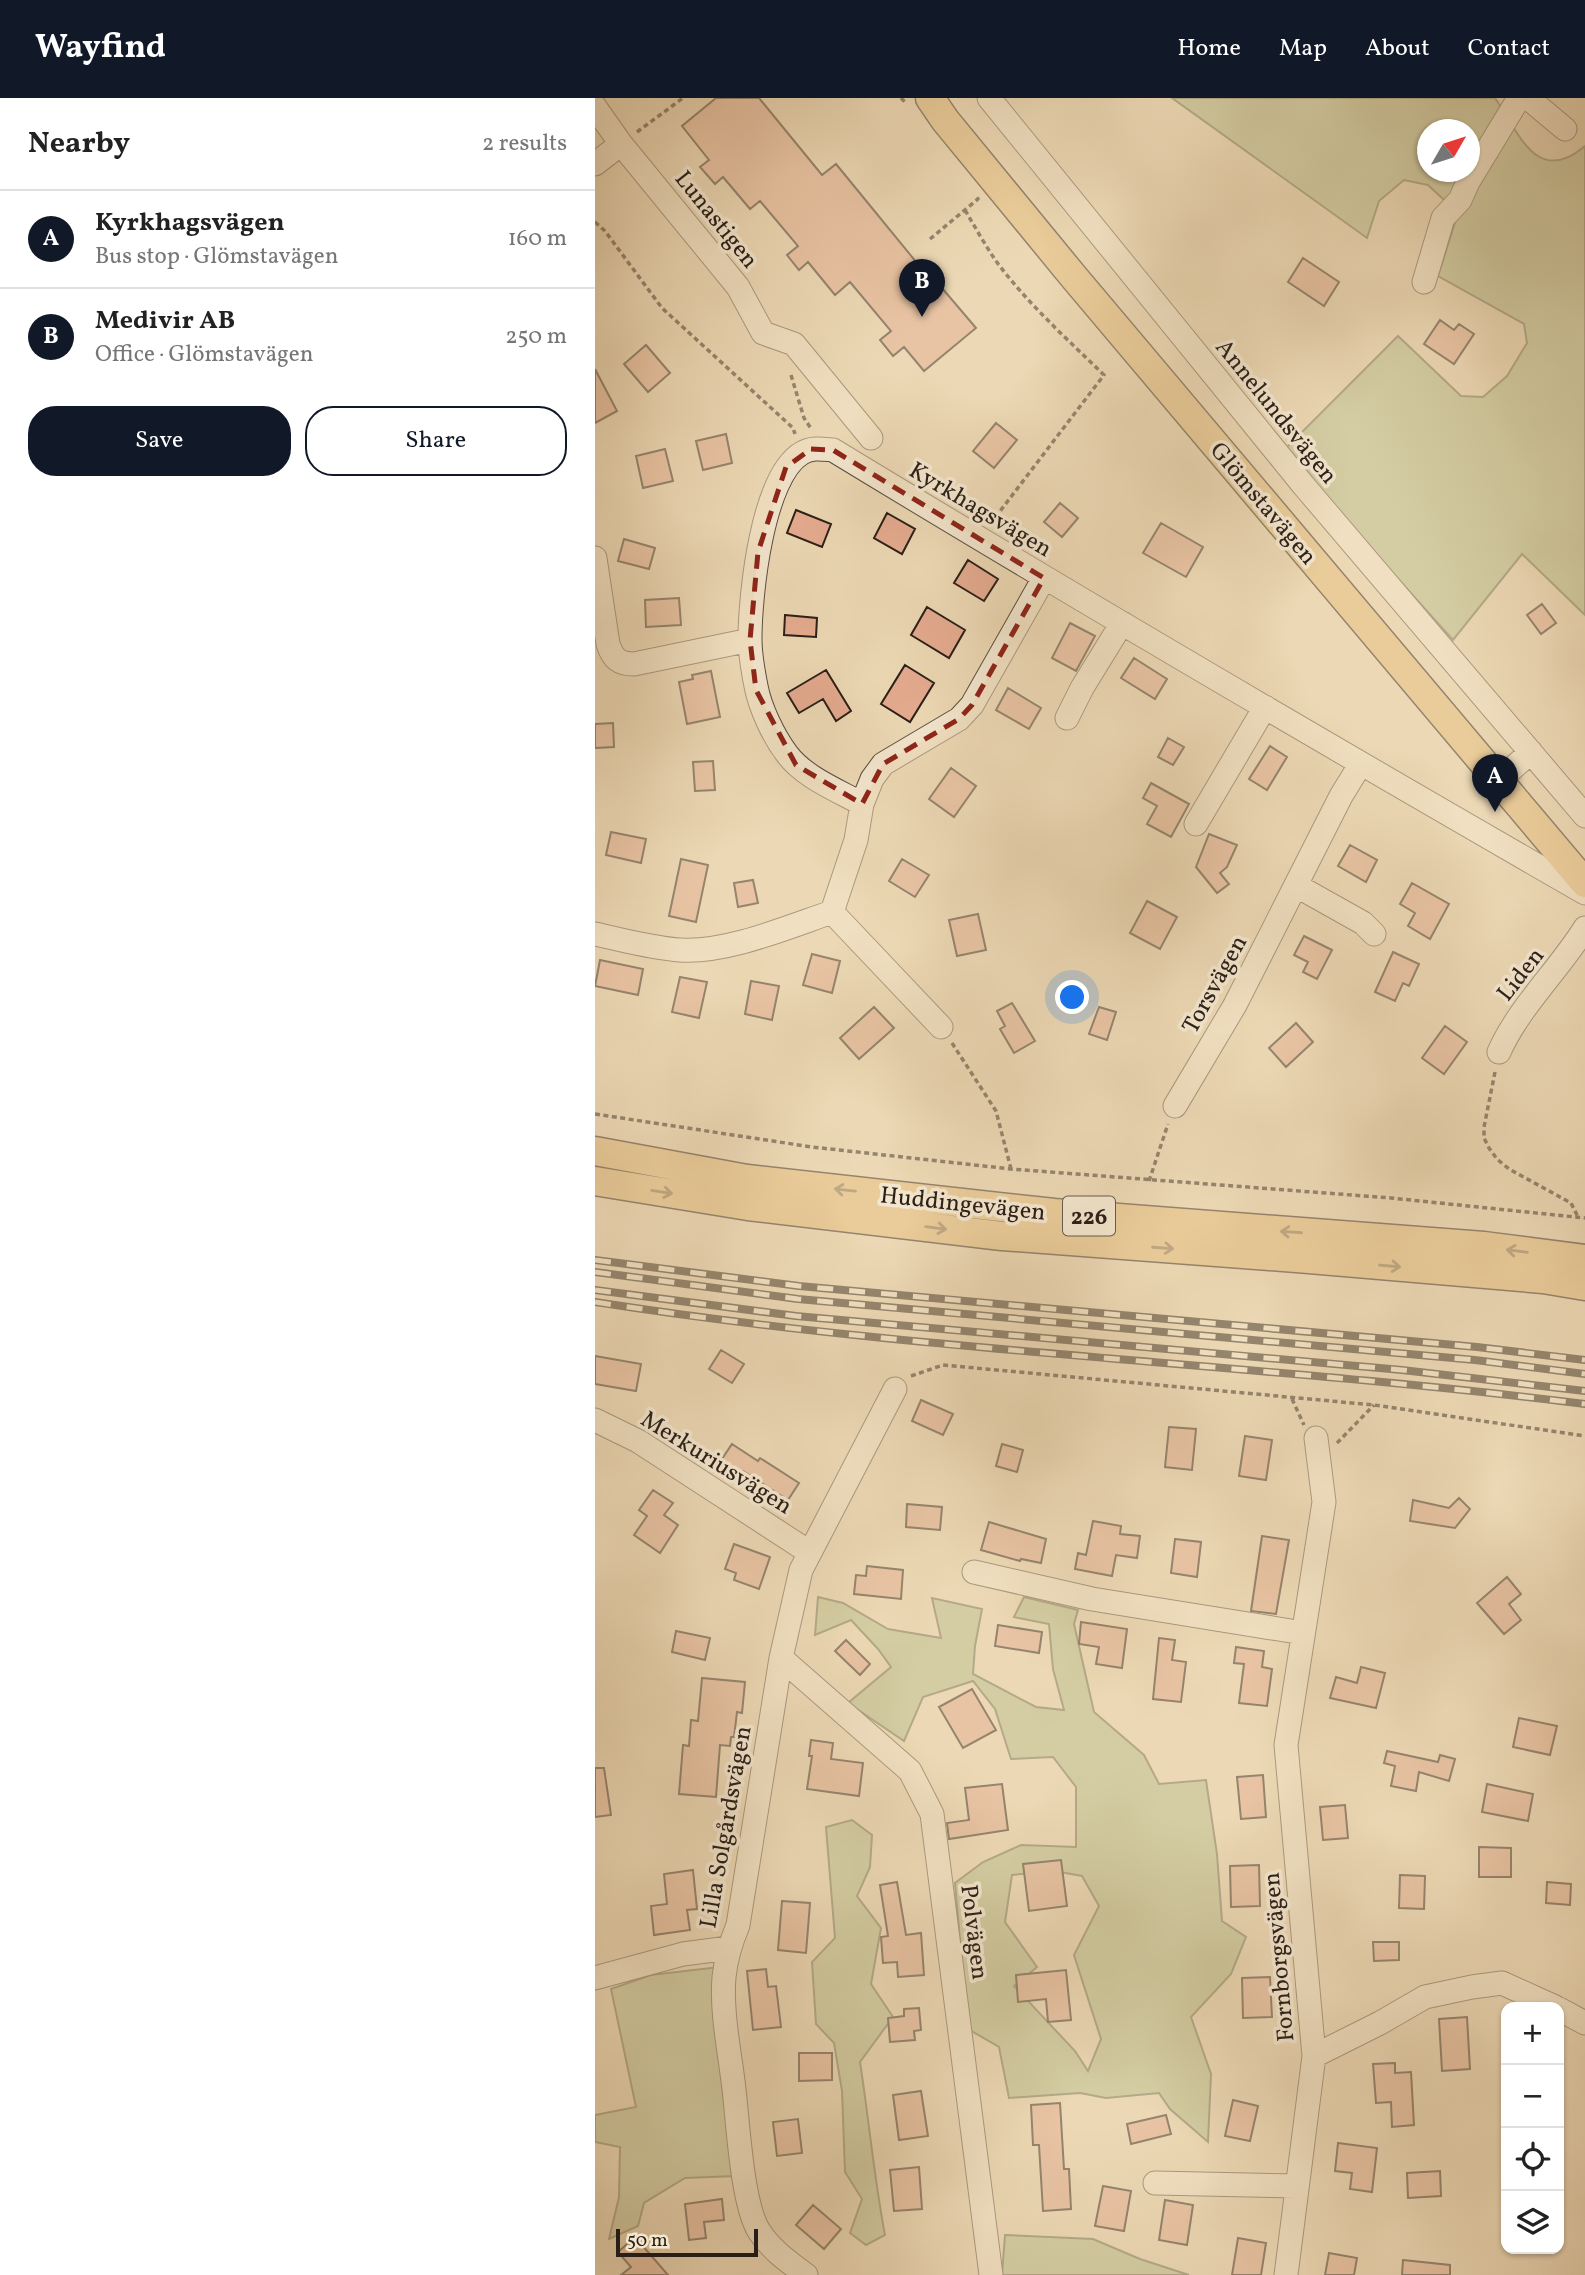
<!DOCTYPE html>
<meta charset="utf-8">
<style>
body{margin:0;font-family:Vollkorn,serif;background:#f6f6f6;color:#222}
.controls{position:absolute;right:21px;bottom:21px;display:grid;overflow:hidden;border-radius:14px;box-shadow:0 2px 5px #0004}
.controls button{width:63px;height:63px;display:grid;place-items:center;padding:0;border:0;border-bottom:2px solid #e0e0e0;background:#fff;color:#222;font:35px sans-serif}
.compass{position:absolute;left:822px;top:21px;width:63px;height:63px;border-radius:50%;background:#fff;box-shadow:0 2px 5px #0004;rotate:51deg}
.scale{position:absolute;left:21px;bottom:18px;width:142px;box-sizing:border-box;padding-left:7px;border:4px solid #2a1f18;border-top:0;font-size:19px;line-height:24px;white-space:nowrap;color:#2a1f18;-webkit-text-stroke:5px #f3e6ce;paint-order:stroke}
.you{position:absolute;left:478px;top:900px;width:24px;height:24px;margin:-18px;border:5px solid #fff;border-radius:50%;background:#1a73e8;box-shadow:0 0 0 10px #1a73e833}
.badge{display:grid;place-items:center;width:46px;height:46px;border-radius:50%;background:#111827;color:#fff;font-size:23px;font-weight:700}
.pin{position:absolute;translate:-50% -58px;filter:drop-shadow(0 2px 4px #0008)}
.pin::after{content:'';position:absolute;top:37px;width:24px;height:21px;background:inherit;clip-path:polygon(0 0,100% 0,50% 100%)}
.list{margin:0;padding:0;list-style:none}
h2{display:flex;justify-content:space-between;align-items:center;height:91px;margin:0;padding:0 28px;font-size:30px}
h2 small{font-size:23px;font-weight:400;color:#767676}
.list li{display:grid;grid-template-columns:46px 1fr auto;gap:21px;align-items:center;box-sizing:border-box;height:98px;padding:0 28px;border-top:2px solid #e0e0e0}
.list b{display:block;font-size:26px;white-space:nowrap}
.list p{margin:0;font-size:23px;white-space:nowrap;color:#767676}
.list em{font-size:23px;font-style:normal;color:#767676}
.actions{display:flex;gap:14px;padding:21px 28px}
.actions a{flex:1;padding:16px 0;border:2px solid #111827;border-radius:28px;text-align:center;font-size:24px;color:#111827}
.actions .main{background:#111827;color:#fff}
.icon{flex:none;width:38px;height:38px;fill:none;stroke:currentColor;stroke-width:2;stroke-linecap:round;stroke-linejoin:round}
.map{position:relative;flex:none;width:990px;height:2177px;overflow:hidden}
header{display:flex;align-items:center;gap:42px;box-sizing:border-box;height:98px;padding:0 35px;background:#111827;color:#fff}
header strong{font-size:33px}
nav{display:flex;gap:38px;margin-inline-start:auto;font-size:24px}
main{display:flex}
aside{flex:1;background:#fff}
.map>svg:first-child{display:block}
.green{fill:#b7bf8e;stroke:#706f53;stroke-width:2;fill-rule:evenodd}
.building{fill:#e5ab90;stroke:#2a1f18;stroke-width:2}
.lines{fill:none;stroke-linecap:round;stroke-linejoin:round}
.minor-casing{stroke:#5a4d3f;stroke-width:25}
.major-casing{stroke:#2a1f18;stroke-width:31}
.path{stroke:#2a1f18;stroke-width:3.5;stroke-dasharray:5 3.5;stroke-linecap:butt}
.minor{stroke:#f3e6ce;stroke-width:23}
.major{stroke:#e6bc7a;stroke-width:28}
.rail-casing{stroke:#2a1f18;stroke-width:8}
.rail{stroke:#f3e6ce;stroke-width:5;stroke-dasharray:16;stroke-linecap:butt}
.oneway{stroke:#886e49}
.marked{fill:none;stroke:#8f2418;stroke-width:5;stroke-dasharray:14 9;stroke-linejoin:round}
.labels{text-anchor:middle;stroke-width:7;stroke-linejoin:round;paint-order:stroke}
.shield{fill:#f3e6ce;stroke:#665b4f;stroke-width:2}
.shield-label{font-size:23px;font-weight:bold;fill:#2a1f18}
.street-label{font-size:24px;fill:#2a1f18;stroke:#f3e6ce}
</style>
<header>
<strong>Wayfind</strong>
<nav><a>Home</a><a>Map</a><a>About</a><a>Contact</a></nav>
</header>
<main>
<aside>
<h2>Nearby<small>2 results</small></h2>
<ul class="list">
<li><span class="badge">A</span><div><b>Kyrkhagsvägen</b><p>Bus stop · Glömstavägen</p></div><em>160 m</em></li>
<li><span class="badge">B</span><div><b>Medivir AB</b><p>Office · Glömstavägen</p></div><em>250 m</em></li>
</ul>
<div class="actions"><a class="main">Save</a><a>Share</a></div>
</aside>
<div class="map">
<svg width="990" height="2177" viewBox="0 0 990 2177">
<rect width="100%" height="100%" fill="#ecd8b4"/>
<filter id="stains"><feTurbulence type="fractalNoise" baseFrequency=".00286" numOctaves="4"/><feColorMatrix values="0 0 0 0 .2 0 0 0 0 .09 0 0 0 0 .02 0 0 0 .5 -.17"/></filter>
<radialGradient id="worn" r=".72"><stop offset=".6" stop-color="#630" stop-opacity="0"/><stop offset="1" stop-color="#630" stop-opacity=".3"/></radialGradient>
<path class="green" d="M577 0H900C924 35 942 89 990 48V517L927 456 858 542 741 412 691 350 803 238 866 298 888 299 912 278 932 245 929 226 843 178 863 115 833 87 809 82 784 103 772 140ZM832 32H874V74H832Z
M223 1499 248 1505 293 1531 346 1540 337 1500 387 1511 380 1548 378 1576 441 1609 469 1612 458 1571 454 1526 419 1519 429 1499 483 1512 479 1526 499 1614 549 1657 564 1686 611 1682 622 1756 627 1823 651 1839 636 1876 596 1919 616 1976 613 2044 575 2011 564 1995 511 2000 485 1995 414 2000 404 1949 373 1931 360 1785 388 1764 426 1747 481 1749V1689L458 1659 416 1661 400 1611 378 1583 328 1599 309 1643 253 1605 296 1569 283 1551 256 1522 220 1537ZM459 1773 487 1778 504 1808 479 1857 506 1941 493 1973 480 1953 419 1888 442 1869 410 1824 417 1777Z
M257 1722 277 1737 275 1769 262 1798 286 1830 276 1886 298 1919 265 1964C274 2022 279 2080 290 2137L271 2147 255 2135 267 2101 250 2074 247 1993 239 1945 221 1926 217 1864 240 1840 231 1729Z
M124 1869 142 2078 90 2080 49 2105 43 2128 14 2141 24 2099 25 2049 0 2044V2017L41 2009 16 1891 56 1877Z
M410 2137 498 2141 545 2161 594 2177H407Z"/>
<path class="building" d="M121 0H164L227 77 241 66 322 165 324 163 381 230 329 273 309 249 298 258 285 242 296 233 255 184 240 197 213 164 204 172 192 157 203 148 165 103 155 111 128 79 120 86 105 69 114 62 87 28Z
M708 160 744 184 729 208 693 184Z
M845 222 859 232 864 226 879 236 859 266 829 246Z
M51 247 75 275 53 294 29 266Z
M0 271 22 313 0 325Z
M401 325 422 342 399 370 378 353Z
M131 336 137 365 108 372 101 343Z
M70 351 78 383 48 390 41 358Z
M465 405 483 420 467 439 449 424Z
M201 412 236 426 227 449 192 435Z
M292 415 320 431 307 456 279 440Z
M566 425 608 449 591 479 548 455Z
M29 441 60 450 54 471 23 463Z
M373 462 403 481 389 503 359 485Z
M84 500 86 527 51 529 50 502Z
M947 506 961 525 946 536 932 517Z
M332 509 370 532 354 560 316 537Z
M190 517 222 520 221 539 189 537Z
M475 525 500 538 481 573 457 560Z
M539 560 572 581 560 601 526 580Z
M310 567 339 585 315 624 286 606Z
M231 572 256 613 241 623 228 601 204 615 192 595Z
M116 573 125 619 92 626 84 584 98 581 97 577Z
M413 590 446 610 434 631 401 612Z
M18 625 19 649 0 650V626Z
M573 640 589 649 578 667 563 659Z
M675 648 692 659 672 692 654 681Z
M118 663 120 692 100 693 98 664Z
M356 670 381 688 359 719 334 701Z
M556 685 594 706 576 739 552 726 562 708 548 700Z
M16 734 51 741 46 765 11 757Z
M614 736 642 747 632 769 625 775 634 786 622 795 601 769Z
M755 747 782 762 771 784 743 768Z
M86 761 113 767 101 824 74 818Z
M307 761 334 777 320 799 294 783Z
M158 782 163 805 143 809 139 785Z
M817 785 854 806 835 841 813 828 820 815 805 806Z
M552 803 582 819 565 851 535 835Z
M383 816 391 852 362 858 354 822Z
M709 838 737 852 722 881 708 874 713 864 699 857Z
M798 854 824 866 814 888 808 885 800 903 780 894Z
M217 856 245 863 237 895 208 887Z
M5 862 48 871 43 897 0 888Z
M85 879 112 884 104 920 77 914Z
M156 883 184 888 177 922 150 916Z
M417 905 440 943 419 955 405 931 410 928 402 913Z
M279 909 299 930 264 961 245 940Z
M504 909 521 914 512 942 494 936Z
M701 925 718 944 691 969 674 950Z
M850 928 872 944 849 976 827 960Z
M126 1252 149 1266 137 1285 114 1271Z
M0 1258 46 1266 41 1293 0 1286Z
M326 1302 358 1316 348 1337 317 1323Z
M574 1329 601 1331 597 1372 570 1369Z
M650 1338 677 1342 671 1382 644 1378Z
M137 1346 163 1363 165 1360 204 1385 193 1402 148 1373 145 1377 125 1364Z
M407 1346 428 1352 422 1374 401 1368Z
M58 1392 78 1405 69 1417 83 1427 65 1455 39 1437 52 1418 44 1412Z
M864 1400 875 1411 860 1430 815 1423 818 1402 854 1410Z
M312 1406 347 1409 345 1432 311 1429Z
M498 1423 526 1428 525 1436 545 1438 542 1460 521 1457 517 1478 480 1471 483 1455 491 1457Z
M394 1424 451 1441 446 1465 426 1461 425 1463 386 1452Z
M667 1438 694 1442 681 1516 656 1513Z
M580 1441 606 1444 602 1479 576 1475Z
M139 1446 175 1459 164 1491 139 1482 141 1475 130 1471Z
M272 1468 308 1472 306 1501 259 1496 261 1477 271 1478Z
M912 1479 926 1496 914 1506 926 1522 909 1536 882 1505Z
M486 1524 532 1531 527 1570 501 1566 504 1549 484 1546Z
M403 1527 447 1534 444 1555 400 1548Z
M81 1533 115 1540 110 1562 77 1554Z
M564 1540 580 1542 577 1562 591 1564 586 1604 558 1601Z
M251 1542 275 1566 265 1577 240 1553Z
M641 1549 669 1553 667 1569 677 1571 672 1608 644 1605 649 1566 639 1565Z
M766 1569 790 1575 781 1610 735 1600 741 1579 762 1585Z
M107 1580 150 1584 147 1615 142 1614 139 1639H136L135 1648 125 1647 121 1699 84 1696 88 1647 94 1648 96 1622 103 1623Z
M377 1591 401 1632 368 1650 344 1609Z
M924 1620 962 1628 955 1657 918 1649Z
M216 1642 238 1645 236 1661 268 1665 264 1698 212 1691 217 1658H214Z
M792 1653 843 1664 845 1657 860 1661 854 1683 824 1674 821 1693 796 1688 800 1668 789 1665Z
M0 1670H9L16 1717 0 1719Z
M668 1677 671 1719 646 1721 642 1679Z
M407 1686 413 1732 354 1741 352 1725 374 1722 370 1690Z
M892 1686 938 1696 933 1723 887 1714Z
M750 1707 753 1740 728 1742 725 1709Z
M884 1749 916 1750V1779H884Z
M466 1762 472 1808 434 1813 428 1766Z
M664 1767 665 1808 636 1809 635 1768Z
M98 1772 102 1811 92 1812 95 1832 59 1837 56 1808 72 1806 69 1776Z
M805 1777 830 1778 829 1811 804 1810Z
M302 1784 311 1837 326 1835 329 1877 303 1879 302 1864 288 1865 286 1839 293 1838 285 1787Z
M952 1784 976 1786 975 1807 951 1805Z
M187 1803 215 1805 211 1855 183 1852Z
M778 1844H804V1862L779 1863Z
M171 1871 173 1889 181 1888 186 1929 158 1932 152 1873Z
M471 1872 476 1922 453 1924 451 1901 423 1904 421 1877Z
M675 1879 677 1919 648 1920 647 1880Z
M324 1910 326 1932 319 1933 320 1942 295 1944 293 1920 309 1918V1911Z
M872 1919 875 1971 847 1973 844 1921Z
M204 1955H237V1982L204 1983Z
M800 1965V1975L816 1974 819 2027 797 2029 796 2004 781 2005 778 1966Z
M326 1993 333 2038 304 2042 298 1997Z
M638 2002 663 2008 655 2043 630 2038Z
M465 2005 469 2071H474L476 2111 448 2113 444 2047H438L436 2007Z
M571 2017 576 2036 536 2046 532 2026Z
M203 2021 207 2055 182 2058 178 2024Z
M743 2045 782 2050 777 2094 755 2091 757 2075 740 2073Z
M324 2069 327 2111 299 2113 295 2072Z
M845 2073 846 2098 813 2100 812 2075Z
M508 2088 536 2093 529 2133 500 2128Z
M127 2101 129 2122 109 2124 111 2140 94 2142 90 2106Z
M570 2102 598 2107 592 2147 564 2142Z
M218 2107 246 2131 229 2151 201 2127Z
M40 2139 73 2177H26L36 2169 23 2154Z
M643 2140 671 2145 666 2177H637Z
M734 2155 762 2160 759 2177H730Z
M808 2162 855 2167V2177H807Z"/>
<g class="lines">
<g class="minor-casing">
<path id="minor" d="M394 0 709 388 990 718
M933 0 970 31
M0 9 26 46 143 189 168 235 199 246 276 340
M0 66 26 46
M829 184 848 120 865 102 873 84 924 0
M0 460 13 546C18 561 24 566 39 566L155 542
M472 620 487 590 527 525
M903 683 936 654
M267 706C242 692 209 679 192 656 179 639 165 610 161 588 158 573 155 556 155 541 155 498 167 378 207 355 217 349 227 351 238 352 486 503 738 650 990 795
M601 726 670 609
M702 788 768 825 779 836
M0 836C28 842 56 850 85 852 132 855 193 829 237 814
M346 929 237 814 261 742 267 706 277 681 288 666 364 621 377 607 449 480
M904 954C924 909 963 873 990 830
M580 1008 640 907 746 698 765 667
M0 1322 43 1343 214 1454
M379 1474 497 1501 708 1535
M186 1560 315 1673 337 1716 396 2177
M0 1880 88 1856 134 1850
M964 1911 990 1925
M719 1958 785 1925 830 1899 877 1889 907 1885 960 1909
M560 2085 702 2088
M211 2177C194 2164 176 2152 164 2133 147 2106 143 2025 139 1991 135 1955 126 1915 129 1879 131 1860 136 1844 143 1827L186 1560 206 1472 300 1291
M691 2177 719 1958 691 1647 729 1404 721 1340"/>
</g>
<g class="major-casing">
<path id="major" d="M335 0 350 22 478 178 990 785
M0 1053 152 1081 459 1115 889 1148 990 1161
M0 1083 153 1108 407 1138 714 1161 948 1181 990 1188"/>
</g>
<path class="path" d="M306 0 312 6
M42 34 88 0
M370 112C380 129 390 147 401 163 432 205 472 241 509 277L396 425
M0 124 10 133 67 210 198 330 200 336
M335 141 383 101 382 99
M196 277 209 320 217 332
M357 945 401 1013 416 1071
M900 974 889 1029V1040L894 1050 902 1061 914 1071 976 1105 983 1119
M0 1016 217 1049 416 1071 796 1100 990 1120
M554 1083 573 1026
M316 1278 348 1267 779 1307 990 1338
M697 1301 709 1327
M742 1345 779 1307"/>
<use href="#minor" class="minor"/>
<use href="#major" class="major"/>
<g class="rail-casing">
<path id="rail" d="M0 1162 204 1188 882 1249 990 1262
M0 1174 203 1201 880 1262 990 1276
M0 1192 201 1218 807 1272 990 1293
M0 1204C328 1255 661 1265 990 1306"/>
</g>
<use href="#rail" class="rail"/>
</g>
<defs><path id="oneway-shaft" d="M-6 0H5M1.5-3L5.5 0L1.5 3" fill="none" stroke-width="1.6" stroke-linecap="round" stroke-linejoin="round" transform="scale(1.75)"/></defs>
<g class="oneway">
<use href="#oneway-shaft" transform="translate(250 1092) rotate(-174)"/>
<use href="#oneway-shaft" transform="translate(67 1094) rotate(9)"/>
<use href="#oneway-shaft" transform="translate(341 1130) rotate(7)"/>
<use href="#oneway-shaft" transform="translate(696 1134) rotate(-176)"/>
<use href="#oneway-shaft" transform="translate(568 1150) rotate(4)"/>
<use href="#oneway-shaft" transform="translate(922 1153) rotate(-173)"/>
<use href="#oneway-shaft" transform="translate(795 1168) rotate(5)"/>
</g>
<path d="M0 0H990V2177H0ZM216 351 238 352 449 480 377 607 364 621 288 666 267 706 201 667 161 592 155 542 163 454 191 369Z" fill="#ecd8b4" fill-opacity=".55" fill-rule="evenodd"/>
<path class="marked" d="M216 351 238 352 449 480 377 607 364 621 288 666 267 706 201 667 161 592 155 542 163 454 191 369Z"/>
<g class="labels">
<rect class="shield" x="468" y="1098.5" width="52" height="39" rx="5"/>
<g class="shield-label">
<text x="494" y="1126">226</text>
</g>
<g class="street-label">
<text transform="translate(122 121) rotate(51)" y="8">Lunastigen</text>
<text transform="translate(682 313) rotate(51)" y="8">Annelundsvägen</text>
<text transform="translate(669 405) rotate(50)" y="8">Glömstavägen</text>
<text transform="translate(386 411) rotate(31)" y="8">Kyrkhagsvägen</text>
<text transform="translate(925 876) rotate(-52)" y="8">Liden</text>
<text transform="translate(619 886) rotate(-61)" y="8">Torsvägen</text>
<text transform="translate(368 1105) rotate(6)" y="8">Huddingevägen</text>
<text transform="translate(122 1364) rotate(32)" y="8">Merkuriusvägen</text>
<text transform="translate(130 1729) rotate(-80)" y="8">Lilla Solgårdsvägen</text>
<text transform="translate(380 1834) rotate(83)" y="8">Polvägen</text>
<text transform="translate(683 1859) rotate(-95)" y="8">Fornborgsvägen</text>
</g>
</g>
<rect width="100%" height="100%" filter="url(#stains)"/>
<rect width="100%" height="100%" fill="url(#worn)"/>
</svg>
<div class="controls">
<button>+</button>
<button>−</button>
<button><svg class="icon" aria-label="locate" viewBox="0 0 24 24"><circle cx="12" cy="12" r="6"/><path d="M12 2v4M12 18v4M2 12h4M18 12h4"/></svg></button>
<button><svg class="icon" aria-label="layers" viewBox="0 0 24 24"><path d="M12 4l9 5-9 5-9-5zM3 14l9 5 9-5"/></svg></button>
</div>
<svg class="compass" viewBox="-18 -18 36 36"><path d="M0-13l5 13h-10z" fill="#e53935"/><path d="M0 13l5-13h-10z" fill="#767676"/></svg>
<div class="scale">50 m</div>
<div class="you"></div>
<div class="pin badge" style="left:900px;top:714px">A</div>
<div class="pin badge" style="left:327px;top:219px">B</div>
</div>
</main>
